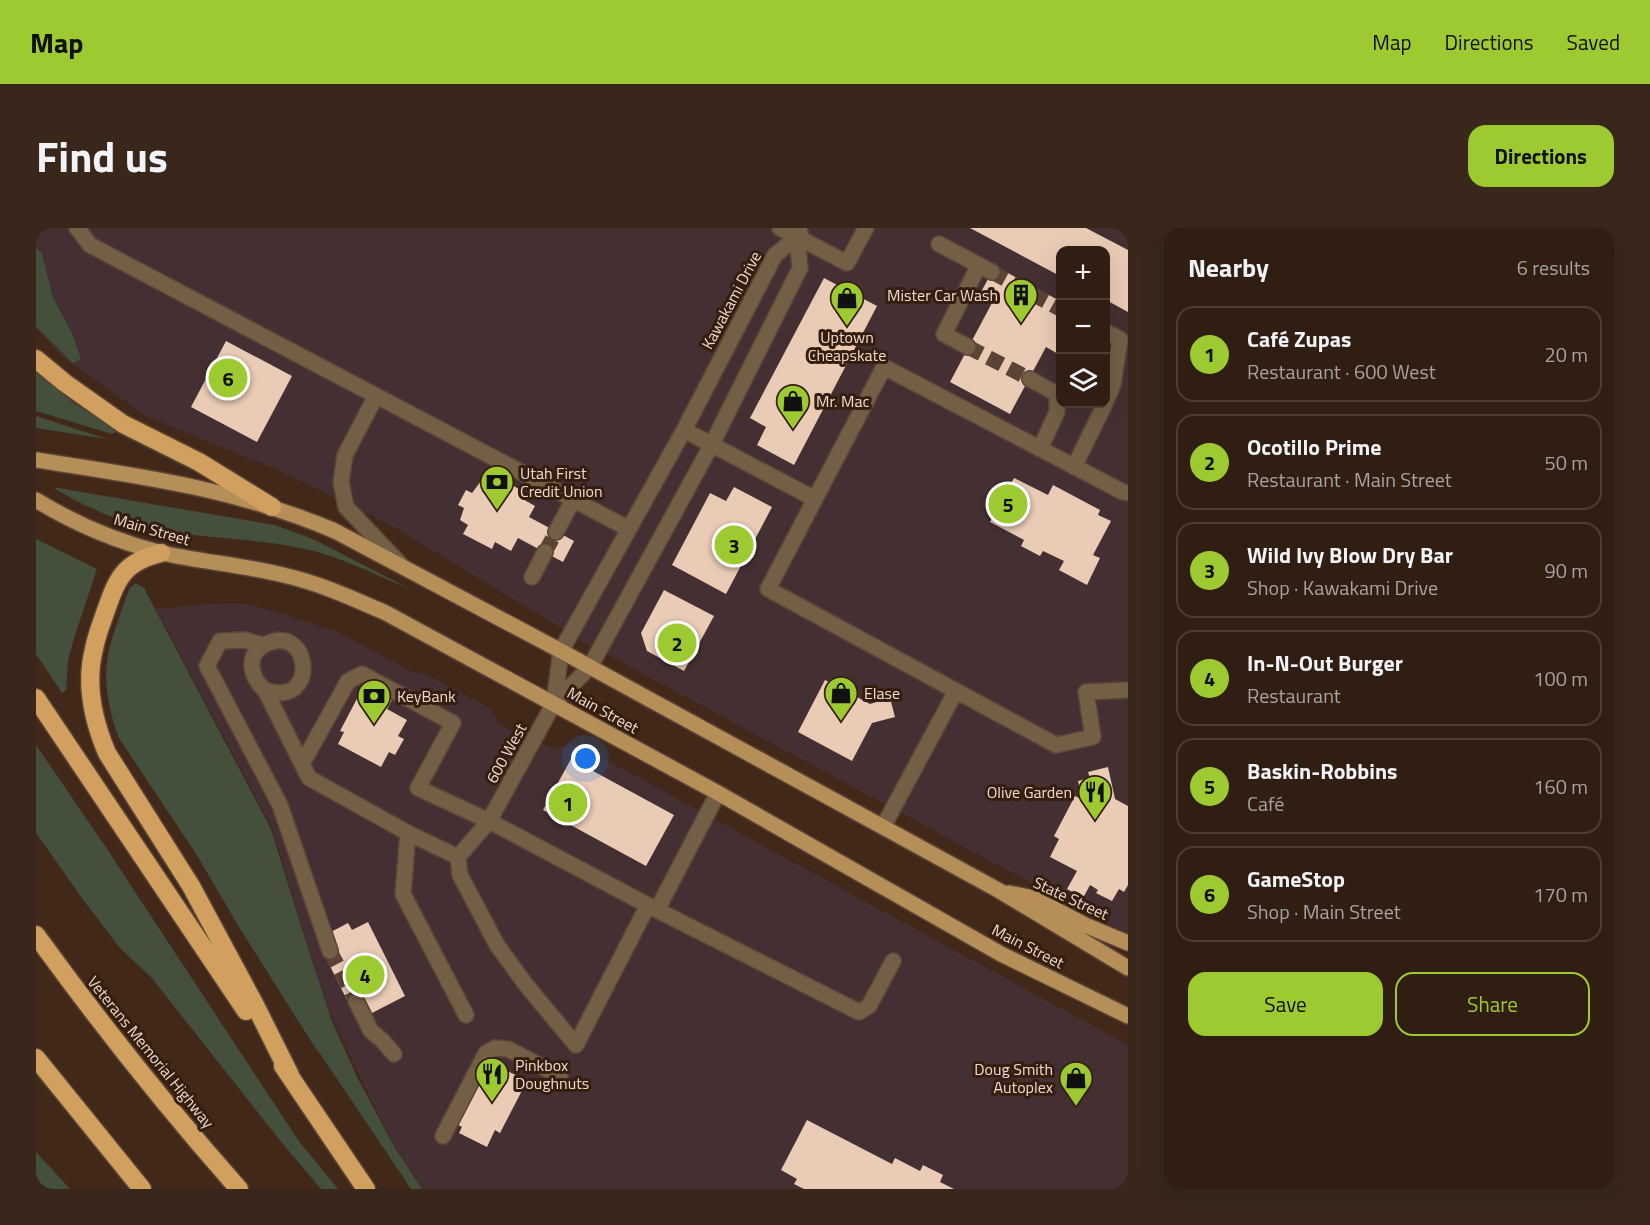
<!DOCTYPE html>
<meta charset="utf-8">
<style>
body{margin:0;font-family:"Titillium Web",sans-serif;background:#39271c;color:#f1f3f6}
.controls{position:absolute;right:18px;top:18px;display:grid;overflow:hidden;border-radius:12px;box-shadow:0 6px 24px #0002}
.controls button{width:54px;height:54px;display:grid;place-items:center;padding:0;border:0;border-bottom:2px solid #4c3c33;background:#311e13;color:#f1f3f6;font:30px sans-serif}
.you{position:absolute;left:550px;top:531px;width:21px;height:21px;margin:-15px;border:4px solid #fff;border-radius:50%;background:#1a73e8;box-shadow:0 0 0 9px #1a73e833}
.badge{display:grid;place-items:center;width:39px;height:39px;border-radius:50%;background:#9dca30;color:#111;font-size:20px;font-weight:700}
.pin{position:absolute;translate:-50% -50%;border:3px solid #fff;box-shadow:0 2px 6px #0006}
.list{margin:0;padding:0;list-style:none}
h2{display:flex;justify-content:space-between;align-items:center;height:78px;margin:0;padding:0 24px;font-size:26px}
h2 small{font-size:20px;font-weight:400;color:#a8a2a0}
.list li{display:grid;grid-template-columns:39px 1fr auto;gap:18px;align-items:center;box-sizing:border-box;height:96px;margin:0 12px 12px;padding:0 12px;border:2px solid #4c3c33;border-radius:18px}
.list b{display:block;font-size:22px;white-space:nowrap}
.list p{margin:0;font-size:20px;white-space:nowrap;color:#a8a2a0}
.list em{font-size:20px;font-style:normal;color:#a8a2a0}
.actions{display:flex;gap:12px;padding:18px 24px}
.actions a{flex:1;padding:14px 0;border:2px solid #9dca30;border-radius:18px;text-align:center;font-size:21px;color:#9dca30}
.actions .main{background:#9dca30;color:#111}
.icon{flex:none;width:33px;height:33px;fill:none;stroke:currentColor;stroke-width:2;stroke-linecap:round;stroke-linejoin:round}
.map{position:relative;flex:none;width:1092px;height:961px;overflow:hidden;border-radius:18px}
header{display:flex;align-items:center;gap:36px;box-sizing:border-box;height:84px;padding:0 30px;background:#9dca30;color:#111}
header strong{font-size:28px}
nav{display:flex;gap:33px;margin-inline-start:auto;font-size:21px}
.intro{display:flex;align-items:center;justify-content:space-between;box-sizing:border-box;height:144px;padding:0 36px}
h1{margin:0;font-size:42px}
.button{padding:15px 27px;border-radius:18px;background:#9dca30;color:#111;font-size:21px;font-weight:700}
main{display:flex;gap:36px;padding:0 36px}
aside{flex:1;background:#311e13;border-radius:18px;box-shadow:0 6px 24px #0002}
.map>svg:first-child{display:block}
.commercial{fill:#443032;fill-rule:evenodd}
.green{fill:#44503b}
.building{fill:#eacbb6}
.lines{fill:none;stroke-linecap:round;stroke-linejoin:round}
.minor-tunnel{stroke:#5b4335;stroke-width:15;stroke-dasharray:15 8;stroke-linecap:butt}
.minor-casing{stroke:#5c4537;stroke-width:18}
.major-casing{stroke:#5c4537;stroke-width:18}
.highway-casing{stroke:#5c4537;stroke-width:21}
.minor{stroke:#735f46;stroke-width:15}
.major{stroke:#b68e58;stroke-width:15}
.highway{stroke:#d1a05e;stroke-width:18}
.labels{text-anchor:middle;stroke-width:6;stroke-linejoin:round;paint-order:stroke}
.poi-label{font-size:16px;fill:#ecdbd2;stroke:#361e0f;text-anchor:start}
.street-label{font-size:16px;fill:#ecdbd2;stroke:#361e0f}
</style>
<header>
<strong>Map</strong>
<nav><a>Map</a><a>Directions</a><a>Saved</a></nav>
</header>
<div class="intro"><h1>Find us</h1><a class="button">Directions</a></div>
<main>
<div class="map">
<svg width="1092" height="961" viewBox="0 0 1092 961">
<rect width="100%" height="100%" fill="#412819"/>
<path class="commercial" d="M0 0H1092V705L1090 706 550 415 351 295 235 239 110 188 27 129 0 100ZM1024 22H1070V176H1024Z
M198 375 210 376 238 383 286 399 298 402 375 443 396 449 453 480 460 489 462 497 520 521 531 517H539L548 520 1092 817V961H386L360 921 344 890 289 775 236 600 120 381 174 376Z"/>
<path class="green" d="M0 20 6 26 17 70 35 103 45 131 37 135 0 98Z
M0 144 35 173 81 203 76 206 0 183Z
M0 188 71 211 0 200Z
M16 259 239 297 279 312 372 360C339 347 303 328 269 321 221 310 171 311 122 302 87 296 47 278 16 259Z
M0 311 61 341 37 413 32 433 30 462 26 465 0 426Z
M100 355 108 360 119 381 235 601 275 730 295 791 321 849 359 920 386 961H375L285 827 278 818 203 699 159 624 83 510C73 484 67 455 72 427 76 407 84 388 90 369L94 360Z
M0 517 69 618 262 912 302 961H285L246 915 115 749 84 720 48 673 0 605Z
M0 924 34 961H0Z"/>
<path class="building" d="M934 0H1050L1092 22V84L1070 72V22H1024V48Z
M959 38 1024 73V127L1010 119 974 186 914 154 957 73 944 66Z
M788 50 841 78 758 237 721 217 730 199 714 190Z
M190 113 256 148 221 214 155 179Z
M458 248 487 263 483 269 499 278 493 289 538 313 527 334 482 310 475 323 459 314 456 321 427 306 432 297 424 292 428 280 422 277 430 262 436 265 445 253 453 257Z
M978 250 1012 267 1017 257 1064 282 1062 287 1075 293 1057 327 1064 330 1051 357 1023 342 1028 333 1007 323 1004 328 985 318 988 312 954 294 960 282 954 280 965 258 972 261Z
M698 259 736 279 690 366 636 337 674 265 690 273Z
M628 362 678 388 648 443 611 423 605 405Z
M789 452 834 476 854 470 859 489 836 495 816 533 762 504Z
M343 455 360 464 351 481 371 492 362 508 368 511 359 527 353 524 345 539 302 516 308 504 304 503 324 465 335 471Z
M535 531 638 587 610 638 507 582Z
M1072 539 1079 571 1092 578V657L1088 664 1083 661 1076 673 1060 665 1062 662 1054 657 1047 670 1031 661 1041 643 1014 629 1023 611 1018 608 1039 568 1047 572 1042 553 1054 550 1052 544Z
M332 694 369 768 336 785 328 769 313 776 288 726 293 705 312 695 316 702Z
M454 834 491 853 464 905 459 902 451 919 423 905 426 899 421 896Z
M771 892 856 936 859 930 884 943 887 937 907 947 904 954 918 961H768L758 956 761 951 745 942Z"/>
<g class="lines">
<path class="minor-tunnel" d="M956 44 1024 81
M932 119 994 151
M509 324 520 304
M294 723 320 773"/>
<g class="minor-casing">
<path id="minor" d="M41 0 54 17 593 301
M744 0 811 35 830 0
M903 16 956 44
M1070 104 1084 111 1077 157 1070 173
M932 119 908 106 943 37
M994 151 1021 166V184L1004 221
M340 168 309 227 305 254 310 279 365 337
M648 202 779 271
M1038 239 1069 176
M1092 265 1087 264 848 139 732 361 1020 517 1057 509 1050 464 1092 462
M520 304 537 272
M496 349 509 324
M226 417 209 412 184 413 171 438 244 577 294 723
M229 462C284 481 275 394 230 416 209 425 214 450 229 462L273 550 372 605
M518 475 525 423 648 202 739 27 761 9 764 4
M266 536 312 453 326 446 417 495 382 560 453 593 621 682
M682 565 621 682 823 784 833 778 857 733
M847 599 920 463
M422 629 372 605 367 666 430 787
M612 677 540 817 490 757 461 717 424 647 422 629 453 593 518 475 554 439 676 216 764 40 761 9
M320 773 335 803 346 812 358 826
M407 908 450 825 459 820 472 821 524 848"/>
</g>
<g class="major-casing">
<path id="major" d="M0 232C104 248 201 261 299 303L525 423 847 599 962 662 1092 740
M0 272C39 296 82 314 126 325 166 334 207 337 247 347 283 355 316 370 350 385L682 565 965 726 1092 788
M973 665 998 670 1049 697 1092 715"/>
</g>
<g class="highway-casing">
<path id="highway" d="M0 131 29 155 87 196 163 234 236 279
M125 325C87 334 81 351 69 385 65 397 60 409 58 421 49 456 57 492 71 525L155 658 219 777 254 847
M0 470 210 783
M0 707C64 795 131 880 203 961
M0 830 106 961
M247 838 330 961"/>
</g>
<use href="#minor" class="minor"/>
<use href="#major" class="major"/>
<use href="#highway" class="highway"/>
</g>
<defs>
<g id="building-pin" transform="scale(1.725)"><path d="M0 17L-7.5 6A9.5 9.5 0 1 1 7.5 6Z" fill="#9dca30" stroke="#361e0f"/><path d="M-4-6H4V6H1V3H-1V6H-4ZM-2.5-4.3h1.7v1.8h-1.7ZM.8-4.3h1.7v1.8H.8ZM-2.5-1h1.7V.8h-1.7ZM.8-1h1.7V.8H.8Z" fill="#111"/></g>
<g id="shop-pin" transform="scale(1.725)"><path d="M0 17L-7.5 6A9.5 9.5 0 1 1 7.5 6Z" fill="#9dca30" stroke="#361e0f"/><path d="M-5-2.5h2.3a2.7 3.5 0 0 1 5.4 0H5L5.5 6h-11ZM-1.5-2.5h3a1.5 2.3 0 0 0-3 0Z" fill="#111"/></g>
<g id="bank-pin" transform="scale(1.725)"><path d="M0 17L-7.5 6A9.5 9.5 0 1 1 7.5 6Z" fill="#9dca30" stroke="#361e0f"/><path d="M-6-4H6V4H-6ZM0-2.3a2.3 2.3 0 1 0 0 4.6a2.3 2.3 0 1 0 0-4.6Z" fill="#111"/></g>
<g id="restaurant-pin" transform="scale(1.725)"><path d="M0 17L-7.5 6A9.5 9.5 0 1 1 7.5 6Z" fill="#9dca30" stroke="#361e0f"/><path d="M-5-6h1v4h1v-4h1v4h1v-4h1v5L-1.5 .5V6h-2V.5L-5-1ZM5-6V6H3V1.5H1.5Q1.5-4 5-6Z" fill="#111"/></g>
</defs>
<g fill-rule="evenodd">
<use href="#building-pin" x="985" y="67"/>
<use href="#shop-pin" x="811" y="70"/>
<use href="#shop-pin" x="757" y="173"/>
<use href="#bank-pin" x="461" y="254"/>
<use href="#shop-pin" x="805" y="465"/>
<use href="#bank-pin" x="338" y="468"/>
<use href="#restaurant-pin" x="1059" y="564"/>
<use href="#restaurant-pin" x="456" y="846"/>
<use href="#shop-pin" x="1040" y="850"/>
</g>
<g class="labels">
<g class="poi-label">
<text x="962" y="73" text-anchor="end">Mister Car Wash</text>
<text x="811" y="115" text-anchor="middle">Uptown<tspan x="811" dy="18">Cheapskate</tspan></text>
<text x="780" y="179">Mr. Mac</text>
<text x="484" y="251">Utah First<tspan x="484" dy="18">Credit Union</tspan></text>
<text x="828" y="471">Elase</text>
<text x="361" y="474">KeyBank</text>
<text x="1036" y="570" text-anchor="end">Olive Garden</text>
<text x="479" y="843">Pinkbox<tspan x="479" dy="18">Doughnuts</tspan></text>
<text x="1017" y="847" text-anchor="end">Doug Smith<tspan x="1017" dy="18">Autoplex</tspan></text>
</g>
<g class="street-label">
<text transform="translate(695 72) rotate(-62)" y="6">Kawakami Drive</text>
<text transform="translate(116 301) rotate(16)" y="6">Main Street</text>
<text transform="translate(567 482) rotate(29)" y="6">Main Street</text>
<text transform="translate(470 525) rotate(-61)" y="6">600 West</text>
<text transform="translate(1035 670) rotate(25)" y="6">State Street</text>
<text transform="translate(992 718) rotate(27)" y="6">Main Street</text>
<text transform="translate(115 824) rotate(51)" y="6">Veterans Memorial Highway</text>
</g>
</g>
</svg>
<div class="controls">
<button>+</button>
<button>−</button>
<button><svg class="icon" aria-label="layers" viewBox="0 0 24 24"><path d="M12 4l9 5-9 5-9-5zM3 14l9 5 9-5"/></svg></button>
</div>
<div class="you"></div>
<div class="pin badge" style="left:532px;top:575px">1</div>
<div class="pin badge" style="left:641px;top:415px">2</div>
<div class="pin badge" style="left:698px;top:317px">3</div>
<div class="pin badge" style="left:329px;top:747px">4</div>
<div class="pin badge" style="left:972px;top:276px">5</div>
<div class="pin badge" style="left:192px;top:150px">6</div>
</div>
<aside>
<h2>Nearby<small>6 results</small></h2>
<ul class="list">
<li><span class="badge">1</span><div><b>Café Zupas</b><p>Restaurant · 600 West</p></div><em>20 m</em></li>
<li><span class="badge">2</span><div><b>Ocotillo Prime</b><p>Restaurant · Main Street</p></div><em>50 m</em></li>
<li><span class="badge">3</span><div><b>Wild Ivy Blow Dry Bar</b><p>Shop · Kawakami Drive</p></div><em>90 m</em></li>
<li><span class="badge">4</span><div><b>In-N-Out Burger</b><p>Restaurant</p></div><em>100 m</em></li>
<li><span class="badge">5</span><div><b>Baskin-Robbins</b><p>Café</p></div><em>160 m</em></li>
<li><span class="badge">6</span><div><b>GameStop</b><p>Shop · Main Street</p></div><em>170 m</em></li>
</ul>
<div class="actions"><a class="main">Save</a><a>Share</a></div>
</aside>
</main>
